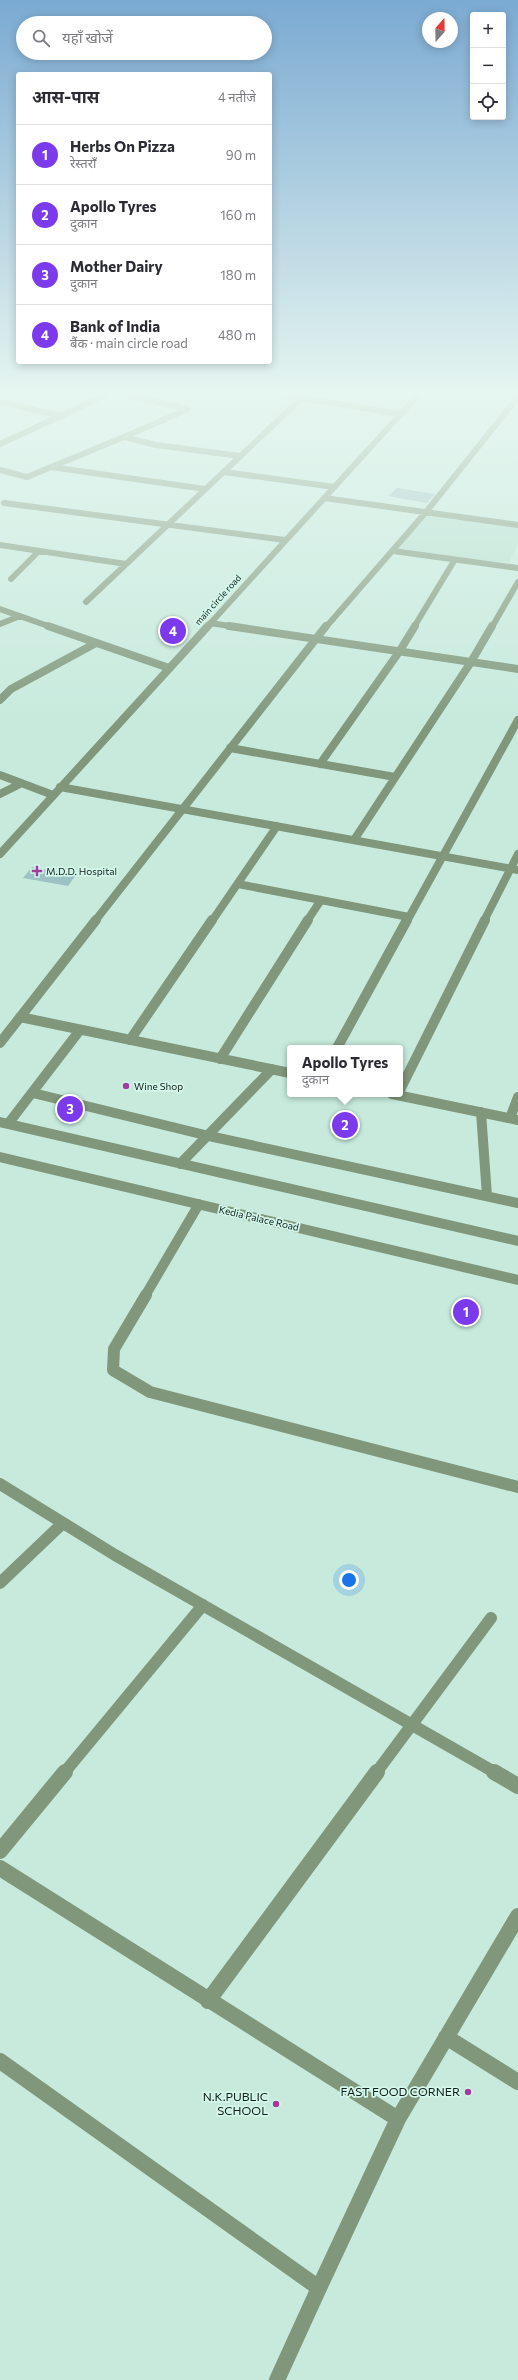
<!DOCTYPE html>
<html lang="hi">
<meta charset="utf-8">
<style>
body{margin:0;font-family:Commissioner,"Noto Sans Devanagari",sans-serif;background:#f2f2f3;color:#2b2b33}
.controls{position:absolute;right:12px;top:12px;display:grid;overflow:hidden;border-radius:4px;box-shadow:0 2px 10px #0003}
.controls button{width:36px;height:36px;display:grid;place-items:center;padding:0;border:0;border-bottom:1px solid #e1e1e2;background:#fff;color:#2b2b33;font:20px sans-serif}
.compass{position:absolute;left:422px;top:12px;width:36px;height:36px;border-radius:50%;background:#fff;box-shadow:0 2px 10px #0003;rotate:20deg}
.you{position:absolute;left:349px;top:1580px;width:14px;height:14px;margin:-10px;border:3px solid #fff;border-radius:50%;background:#1a73e8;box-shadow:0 0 0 6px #1a73e833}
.badge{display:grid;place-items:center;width:26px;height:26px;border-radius:50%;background:#7c3aed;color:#fff;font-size:13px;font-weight:700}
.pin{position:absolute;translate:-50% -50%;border:2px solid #fff;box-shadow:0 1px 4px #0006}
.popup{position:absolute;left:287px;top:1045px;width:116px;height:52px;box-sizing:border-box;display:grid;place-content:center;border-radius:4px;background:#fff;filter:drop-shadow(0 1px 3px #0005);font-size:13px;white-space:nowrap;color:#7c7c81}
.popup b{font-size:15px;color:#2b2b33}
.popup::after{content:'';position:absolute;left:50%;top:100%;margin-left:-8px;border:8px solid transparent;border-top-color:#fff}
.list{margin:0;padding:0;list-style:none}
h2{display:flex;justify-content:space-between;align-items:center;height:52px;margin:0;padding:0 16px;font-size:17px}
h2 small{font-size:13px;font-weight:400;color:#7c7c81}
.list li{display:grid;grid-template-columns:26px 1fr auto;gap:12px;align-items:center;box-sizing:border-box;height:60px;padding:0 16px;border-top:1px solid #e1e1e2}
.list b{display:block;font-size:15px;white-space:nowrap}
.list p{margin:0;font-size:13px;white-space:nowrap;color:#7c7c81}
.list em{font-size:13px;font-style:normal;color:#7c7c81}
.icon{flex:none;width:22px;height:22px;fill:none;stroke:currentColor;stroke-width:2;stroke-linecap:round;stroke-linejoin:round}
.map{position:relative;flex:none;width:518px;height:2380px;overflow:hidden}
.search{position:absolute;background:#fff;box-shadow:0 2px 10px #0003;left:16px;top:16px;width:256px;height:44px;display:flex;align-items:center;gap:10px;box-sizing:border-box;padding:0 14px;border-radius:22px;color:#7c7c81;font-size:15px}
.panel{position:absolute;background:#fff;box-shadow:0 2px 10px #0003;left:16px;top:72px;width:256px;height:292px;border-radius:4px}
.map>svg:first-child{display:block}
.built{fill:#b5dfcf}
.building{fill:#9dc2c5}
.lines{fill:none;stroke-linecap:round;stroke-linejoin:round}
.minor-far4{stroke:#80977b;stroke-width:6}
.minor-far3{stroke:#80977b;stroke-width:8}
.minor-far2{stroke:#80977b;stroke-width:10}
.minor-far1{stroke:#80977b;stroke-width:12}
.minor{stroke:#80977b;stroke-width:16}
.poi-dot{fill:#a23ca1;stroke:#d4f7eb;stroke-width:1.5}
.labels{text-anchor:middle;stroke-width:3.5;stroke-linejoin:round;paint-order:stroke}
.far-street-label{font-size:9px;fill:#121f1b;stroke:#d4f7eb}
.poi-label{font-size:10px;fill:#121f1b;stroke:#d4f7eb;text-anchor:start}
.street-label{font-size:10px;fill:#121f1b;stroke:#d4f7eb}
.near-poi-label{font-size:12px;fill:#121f1b;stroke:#d4f7eb;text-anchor:end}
</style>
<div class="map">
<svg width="518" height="2380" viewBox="0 0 518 2380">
<rect width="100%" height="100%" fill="#c7eadd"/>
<path class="built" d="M426 513 518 526V543L509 563 397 551Z"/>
<path class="building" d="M397 488 435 494 427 503 388 496Z
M32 867 76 875 68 886 23 878Z"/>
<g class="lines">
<path class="minor-far4" d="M127 395 188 409 124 437 156 445 240 456
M283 395 401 414
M0 402 61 416
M0 444 106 395
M51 467 205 489
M0 470 27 477 124 437
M224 472 334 487
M324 498 518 525
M4 503 285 540
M0 545 126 564
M393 551 518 568
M11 579 39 551
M86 602 305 395
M0 609 51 627
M210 623 236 627
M0 624 20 616
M207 627 418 395
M326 627 426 512 518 397
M414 627 454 561
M492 627 518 582"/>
<path class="minor-far3" d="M48 626 169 668
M229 626 518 669
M0 700 11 689 96 643
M230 748 395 777
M320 764 399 652 415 626
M0 775 53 795
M60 787 518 870
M0 794 20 784
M354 840 471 662 492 626
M0 854 208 626
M238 884 409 917
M95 921 326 626
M212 921 277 826
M307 921 321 900
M407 921 518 720
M484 921 518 854"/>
<path class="minor-far2" d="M20 1017 290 1073
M130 1040 212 920
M0 1043 96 920
M337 1048 407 920
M220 1059 308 920
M400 1090 485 920
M33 1093 209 1136 518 1203
M392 1094 518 1120
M481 1112 487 1196
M510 1118 518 1097
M0 1122 518 1241
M8 1124 80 1030
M0 1157 518 1280
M180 1164 272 1069
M145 1296 199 1204"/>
<path class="minor-far1" d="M146 1295 114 1349 113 1370 150 1392 518 1487
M0 1484 115 1555 496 1773
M0 1583 63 1523
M64 1773 203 1605
M376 1773 491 1618"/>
<path class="minor" d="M494 1772 518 1786
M0 1851 65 1772
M0 1868 398 2119
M208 2001 377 1772
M446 2037 518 2082
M0 2061 319 2288 398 2119 518 1916
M277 2380 319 2288"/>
</g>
<linearGradient id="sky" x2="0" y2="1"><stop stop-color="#7baad2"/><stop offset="0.54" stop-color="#e6f6f0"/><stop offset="1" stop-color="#e6f6f0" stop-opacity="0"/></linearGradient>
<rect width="518" height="728" fill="url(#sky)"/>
<g class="poi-dot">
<path d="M35 865h4v4h4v4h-4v4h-4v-4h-4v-4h4z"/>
<circle cx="126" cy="1086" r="4"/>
<circle cx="468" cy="2092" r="4"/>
<circle cx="276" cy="2104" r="4"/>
</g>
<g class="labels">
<g class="far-street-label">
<text transform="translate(218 600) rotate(-48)" y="3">main circle road</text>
</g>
<g class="poi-label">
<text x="46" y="875">M.D.D. Hospital</text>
<text x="134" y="1090">Wine Shop</text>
</g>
<g class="street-label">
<text transform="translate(259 1218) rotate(13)" y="4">Kedia Palace Road</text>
</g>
<g class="near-poi-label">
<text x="460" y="2096">FAST FOOD CORNER</text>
<text x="268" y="2101">N.K.PUBLIC<tspan x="268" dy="14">SCHOOL</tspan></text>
</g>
</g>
</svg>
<div class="controls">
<button>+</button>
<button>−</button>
<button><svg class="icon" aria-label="locate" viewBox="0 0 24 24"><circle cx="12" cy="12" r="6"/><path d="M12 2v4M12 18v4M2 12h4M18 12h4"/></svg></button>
</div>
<svg class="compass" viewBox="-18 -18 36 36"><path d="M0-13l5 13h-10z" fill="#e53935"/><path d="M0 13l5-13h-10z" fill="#7c7c81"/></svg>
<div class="you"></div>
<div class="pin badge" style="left:466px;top:1312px">1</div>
<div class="pin badge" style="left:345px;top:1125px">2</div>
<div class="popup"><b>Apollo Tyres</b>दुकान</div>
<div class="pin badge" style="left:70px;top:1109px">3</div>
<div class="pin badge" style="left:173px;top:631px">4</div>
<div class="search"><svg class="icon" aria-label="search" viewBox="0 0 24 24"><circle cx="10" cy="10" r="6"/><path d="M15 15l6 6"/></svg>यहाँ खोजें</div>
<section class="panel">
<h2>आस-पास<small>4 नतीजे</small></h2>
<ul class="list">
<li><span class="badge">1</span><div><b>Herbs On Pizza</b><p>रेस्तराँ</p></div><em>90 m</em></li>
<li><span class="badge">2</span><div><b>Apollo Tyres</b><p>दुकान</p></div><em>160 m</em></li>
<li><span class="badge">3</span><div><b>Mother Dairy</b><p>दुकान</p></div><em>180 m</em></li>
<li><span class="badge">4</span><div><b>Bank of India</b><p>बैंक · main circle road</p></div><em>480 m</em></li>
</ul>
</section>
</div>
